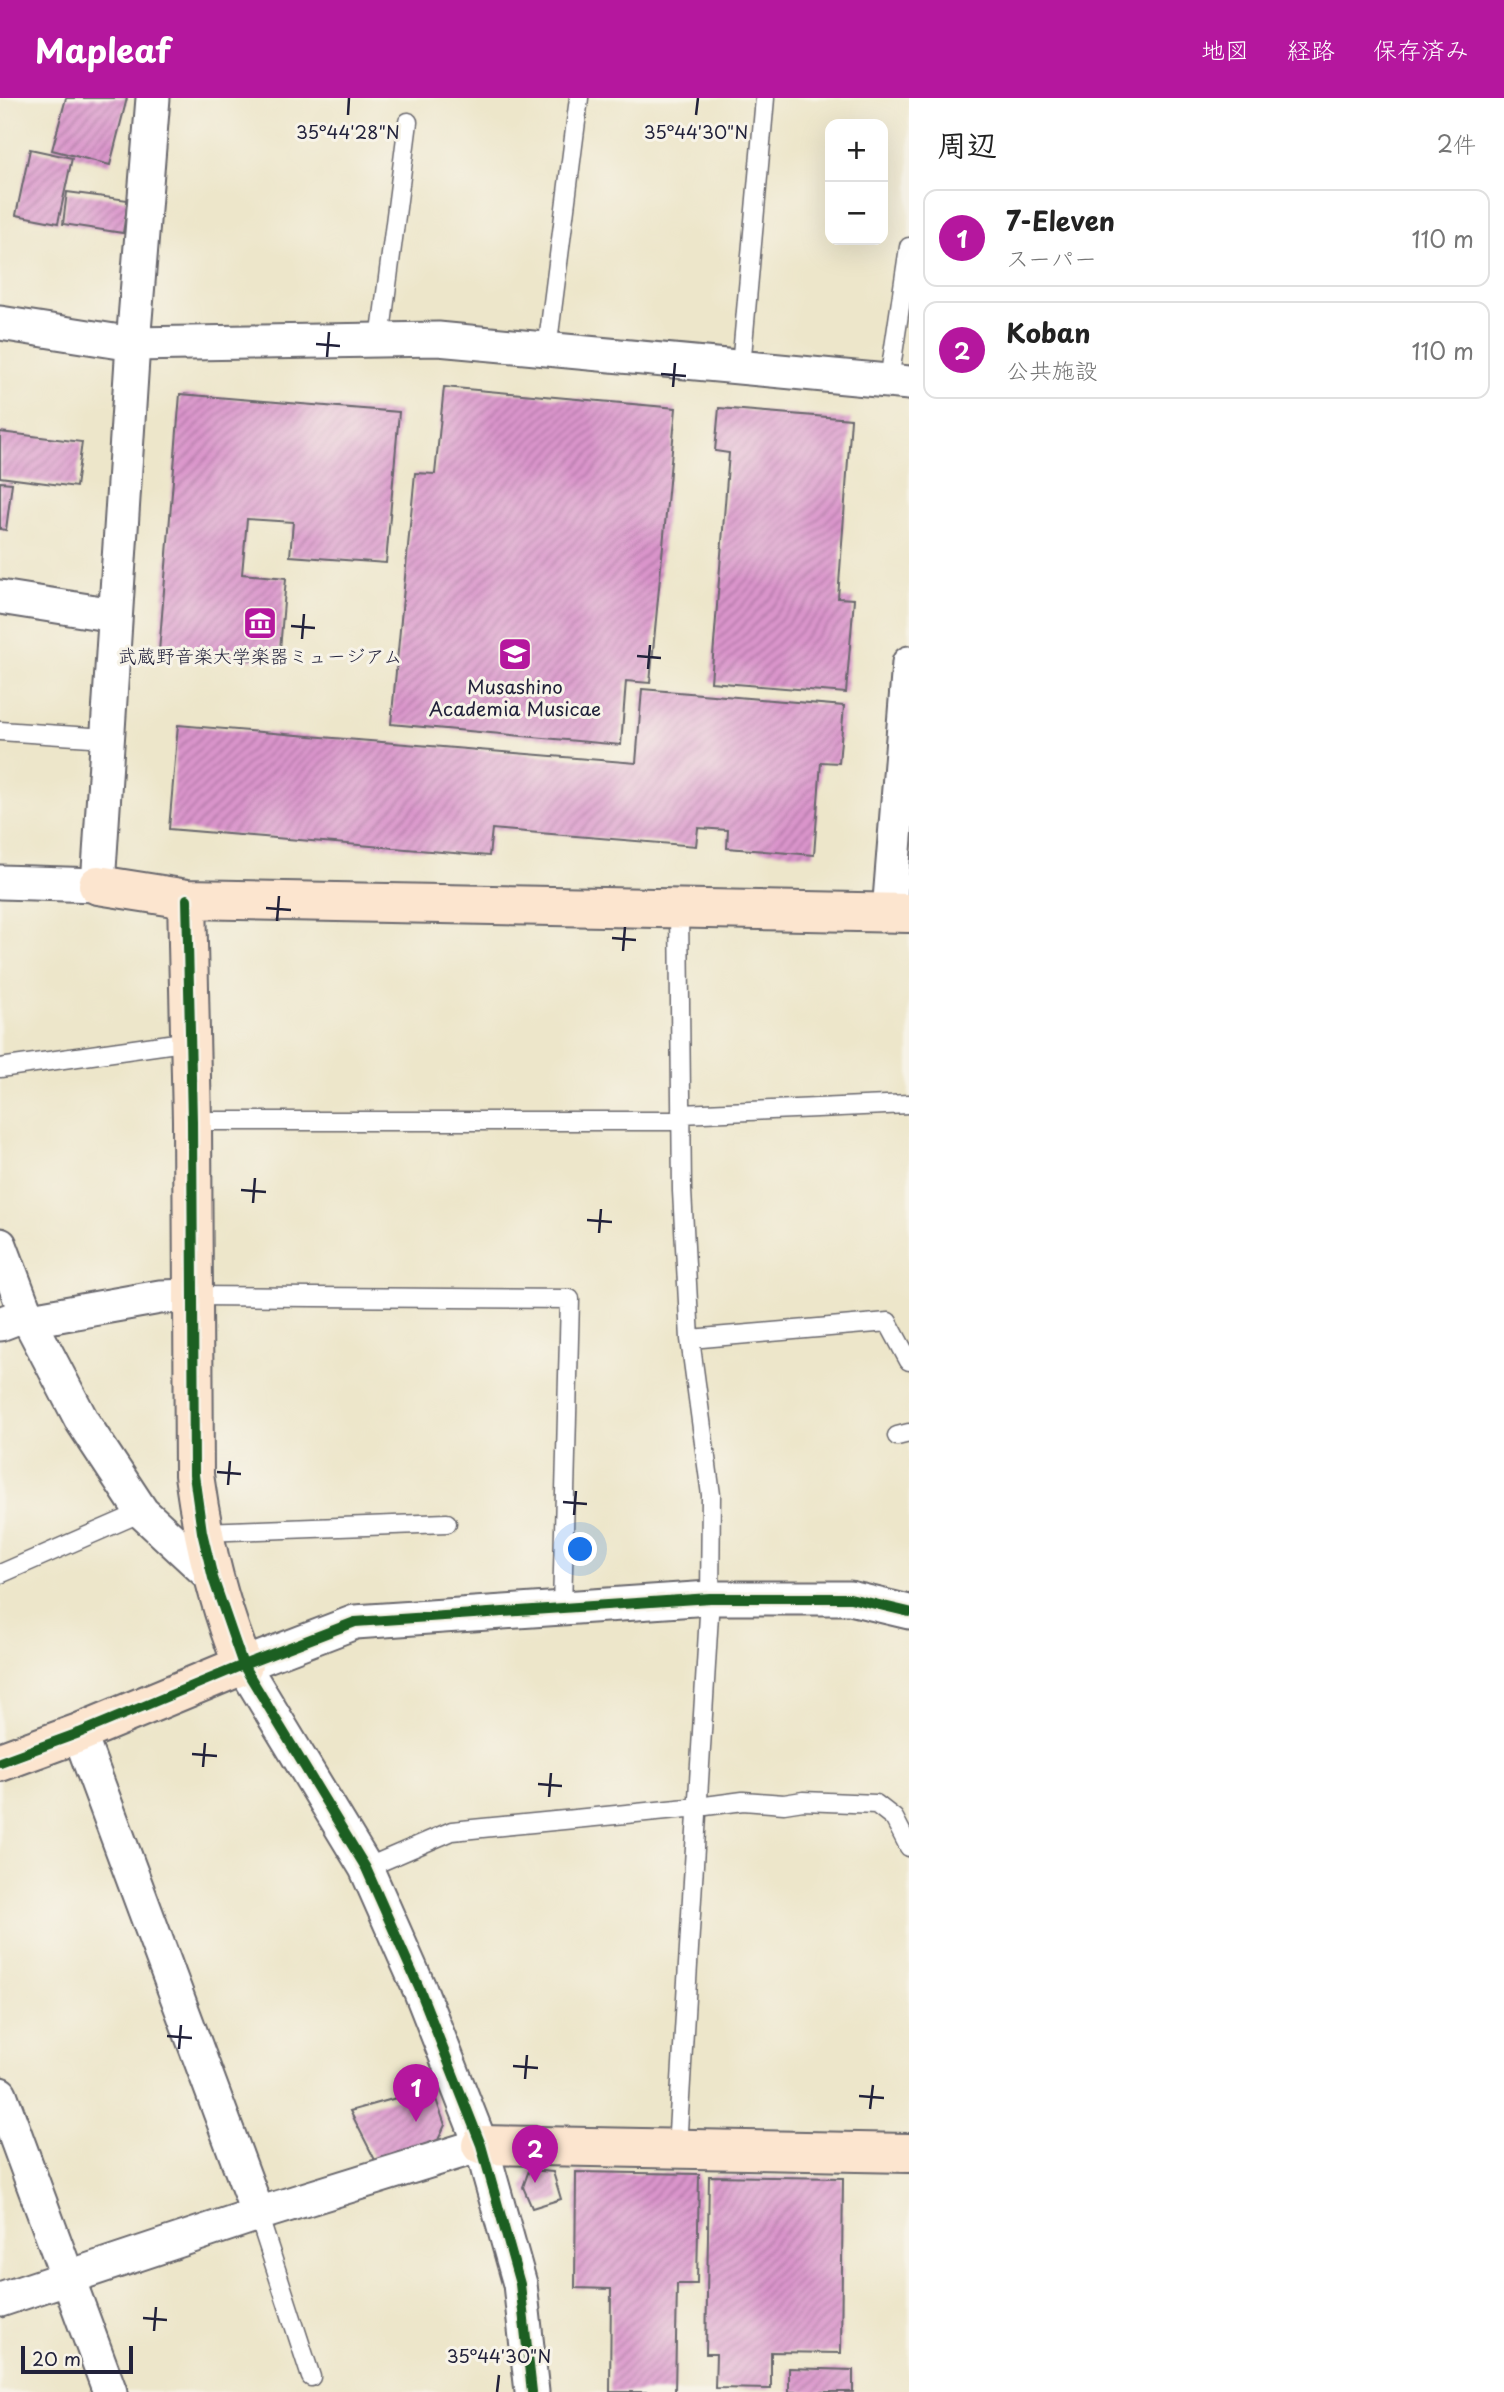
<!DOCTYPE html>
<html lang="ja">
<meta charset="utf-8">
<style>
body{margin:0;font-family:"Playpen Sans","Klee One",sans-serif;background:#f6f6f6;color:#222}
.controls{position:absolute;right:21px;top:21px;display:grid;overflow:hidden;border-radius:14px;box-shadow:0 7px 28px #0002}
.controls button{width:63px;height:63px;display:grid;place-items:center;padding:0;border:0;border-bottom:2px solid #e0e0e0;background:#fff;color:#222;font:35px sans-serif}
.scale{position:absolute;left:21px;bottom:18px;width:112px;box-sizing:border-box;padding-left:7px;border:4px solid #22223b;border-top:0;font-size:19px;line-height:24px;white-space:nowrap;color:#22223b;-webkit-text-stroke:5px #f7f3e8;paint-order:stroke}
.you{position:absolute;left:581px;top:1452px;width:24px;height:24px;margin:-18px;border:5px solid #fff;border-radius:50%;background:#1a73e8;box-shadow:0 0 0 10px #1a73e833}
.badge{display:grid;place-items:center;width:46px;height:46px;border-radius:50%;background:#b5179e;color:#fff;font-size:23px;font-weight:700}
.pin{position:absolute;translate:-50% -58px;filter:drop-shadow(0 2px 4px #0008)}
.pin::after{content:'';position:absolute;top:37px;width:24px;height:21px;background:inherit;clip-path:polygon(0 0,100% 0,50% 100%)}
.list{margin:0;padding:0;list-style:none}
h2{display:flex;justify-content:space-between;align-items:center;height:91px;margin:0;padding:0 28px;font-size:30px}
h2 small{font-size:23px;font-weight:400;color:#767676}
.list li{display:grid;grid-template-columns:46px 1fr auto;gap:21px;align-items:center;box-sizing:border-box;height:98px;margin:0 14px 14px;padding:0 14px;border:2px solid #e0e0e0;border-radius:14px}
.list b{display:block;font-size:26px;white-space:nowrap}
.list p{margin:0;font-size:23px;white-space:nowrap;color:#767676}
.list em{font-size:23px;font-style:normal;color:#767676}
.map{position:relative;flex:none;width:909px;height:2294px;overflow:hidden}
header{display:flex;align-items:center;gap:42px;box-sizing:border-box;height:98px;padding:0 35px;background:#b5179e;color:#fff}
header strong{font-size:33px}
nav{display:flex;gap:38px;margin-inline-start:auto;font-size:24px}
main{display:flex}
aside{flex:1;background:#fff}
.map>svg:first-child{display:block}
.building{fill:url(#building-hatch)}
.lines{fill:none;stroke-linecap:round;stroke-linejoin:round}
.lane-casing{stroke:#69676d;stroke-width:21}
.street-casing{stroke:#69676d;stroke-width:37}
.secondary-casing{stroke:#69676d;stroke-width:42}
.lane{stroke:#fff;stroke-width:18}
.street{stroke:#fff;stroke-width:33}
.secondary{stroke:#fce5cf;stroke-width:38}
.cycleway-casing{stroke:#f7f3e8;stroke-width:15}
.cycleway{stroke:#1b5e20;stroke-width:10}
.ticks{fill:none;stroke:#22223b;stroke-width:2.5}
.labels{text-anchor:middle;stroke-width:6;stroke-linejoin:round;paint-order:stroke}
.poi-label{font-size:19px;fill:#22223b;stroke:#f7f3e8}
.ticks-label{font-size:18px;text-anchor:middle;fill:#22223b;stroke:#f7f3e8;stroke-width:6;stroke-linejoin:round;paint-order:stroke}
</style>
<header>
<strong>Mapleaf</strong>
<nav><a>地図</a><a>経路</a><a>保存済み</a></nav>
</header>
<main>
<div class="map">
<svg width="909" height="2294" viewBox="0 0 909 2294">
<defs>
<pattern id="building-hatch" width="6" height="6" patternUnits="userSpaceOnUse" patternTransform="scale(1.75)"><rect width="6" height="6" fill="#da94cb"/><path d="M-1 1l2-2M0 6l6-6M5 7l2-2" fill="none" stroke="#b078a6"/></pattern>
</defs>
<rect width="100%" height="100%" fill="#f7f3e8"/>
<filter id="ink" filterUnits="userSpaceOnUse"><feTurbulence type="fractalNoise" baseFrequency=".0143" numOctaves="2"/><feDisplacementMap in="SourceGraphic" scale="14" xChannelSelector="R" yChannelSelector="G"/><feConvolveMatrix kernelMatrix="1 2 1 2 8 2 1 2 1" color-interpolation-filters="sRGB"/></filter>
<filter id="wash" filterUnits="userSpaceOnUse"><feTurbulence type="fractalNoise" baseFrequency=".00686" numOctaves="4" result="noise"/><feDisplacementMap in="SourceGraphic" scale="28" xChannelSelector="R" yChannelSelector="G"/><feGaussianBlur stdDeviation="1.57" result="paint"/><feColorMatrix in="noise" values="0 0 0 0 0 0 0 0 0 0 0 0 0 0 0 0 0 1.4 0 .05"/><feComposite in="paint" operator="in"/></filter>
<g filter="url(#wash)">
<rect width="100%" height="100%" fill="#ede6ca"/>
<g id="blocks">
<path class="building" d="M66 0H127L110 67 52 52Z
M30 51 72 60 58 125 16 117Z
M67 94 128 102 123 135 63 126Z
M444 289 676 310 650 585 626 583 621 647 391 626 415 375 435 376Z
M180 296 399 314 386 465 290 458 293 424 247 421 242 476 286 480 279 564 159 554Z
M719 310 851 321 838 500 854 501 846 595 711 584 729 355 715 353Z
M0 334 82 344 76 389 0 379Z
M0 384 12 385 6 432 0 431Z
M642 591 844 608 839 665 821 664 814 757 727 750 728 732 698 730 696 748 492 731 489 758 169 731 178 627 636 665Z
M432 1990 445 2027 438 2042 376 2064 350 2013Z
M529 2072 553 2074 561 2101 532 2110 523 2089Z
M576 2074 699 2076 697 2186H677L675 2294H610L611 2191 575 2190Z
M709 2078 843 2080 841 2255 771 2254V2291L715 2290 716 2256H706Z
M789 2270 853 2272V2294H789Z"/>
</g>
</g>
<g filter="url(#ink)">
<use href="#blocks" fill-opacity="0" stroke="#69676d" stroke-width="2"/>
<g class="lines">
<g class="lane-casing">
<path id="lane" d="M380 242 408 24
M547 252 579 0
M741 269 765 0
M889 283 909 149
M0 633 106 640
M0 970 190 943
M681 1016 909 1006
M192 1023H681
M193 1198 570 1201 562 1510
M690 1241 888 1224 909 1263
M897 1338 909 1335
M202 1434 447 1425
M0 1476 142 1414
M366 1770 452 1733 698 1709 743 1703 784 1706 803 1703 876 1706 894 1720 909 1749
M677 2050 710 1500 711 1397 690 1241 682 1093 679 811
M258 2116 311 2279"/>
</g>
<g class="street-casing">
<path id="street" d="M0 225 133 246 438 241 909 285
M0 499 114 517
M0 784 98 787 133 246 153 0
M889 815 909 565
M0 1147 26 1216 82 1323 142 1414 213 1480
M31 1222 160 1199 193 1198
M0 1226 26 1216
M79 1635 258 2116
M0 1996 110 2294
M0 2202 258 2116 481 2047
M532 2294 520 2186 481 2047 420 1892 366 1770 243 1567 355 1524 710 1500H850L909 1514"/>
</g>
<g class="secondary-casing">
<path id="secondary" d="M98 787 187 801 909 815
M0 1664 79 1635 243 1567C218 1505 203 1443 194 1377L192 1023 187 801
M481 2047 909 2055"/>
</g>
<use href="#lane" class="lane"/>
<use href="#street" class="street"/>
<use href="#secondary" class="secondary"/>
<g class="cycleway-casing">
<path id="cycleway" d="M187 801 192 1023 194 1377 202 1434 213 1480 243 1567 366 1770 420 1892 481 2047 520 2186 532 2294
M0 1664 79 1635 243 1567 355 1524 710 1500H850L909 1514"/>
</g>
<use href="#cycleway" class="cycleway"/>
</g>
</g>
<path class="ticks" d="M348 17 349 0M696 17 698 0M316 246 340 248M327 259 329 234M661 276 686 278M673 289 675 265M291 528 315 530M302 541 304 516M637 558 661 560M648 571 650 547M266 810 291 812M277 823 279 798M612 840 636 842M623 853 625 829M241 1092 266 1094M253 1105 255 1080M587 1122 612 1124M599 1135 601 1111M217 1374 241 1376M228 1387 230 1363M563 1404 587 1406M574 1417 576 1393M192 1656 217 1658M203 1669 205 1645M538 1686 562 1688M549 1699 551 1675M167 1938 192 1940M179 1951 181 1927M513 1968 538 1970M525 1981 527 1957M859 1998 884 2000M870 2011 873 1987M143 2220 167 2222M154 2233 156 2209M497 2294 499 2277"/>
<defs>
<g id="museum-square" transform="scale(1.75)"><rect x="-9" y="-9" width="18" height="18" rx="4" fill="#b5179e" stroke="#f7f3e8"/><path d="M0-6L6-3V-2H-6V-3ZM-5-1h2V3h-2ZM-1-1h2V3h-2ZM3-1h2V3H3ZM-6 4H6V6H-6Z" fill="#fff"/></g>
<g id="university-square" transform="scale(1.75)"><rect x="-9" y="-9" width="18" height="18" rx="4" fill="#b5179e" stroke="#f7f3e8"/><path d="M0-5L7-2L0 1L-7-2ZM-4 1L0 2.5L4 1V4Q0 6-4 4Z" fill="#fff"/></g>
</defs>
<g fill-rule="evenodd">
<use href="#museum-square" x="260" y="525"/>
<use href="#university-square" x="515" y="556"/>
</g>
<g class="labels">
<g class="poi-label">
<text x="260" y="565">武蔵野音楽大学楽器ミュージアム</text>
<text x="515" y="596">Musashino<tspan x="515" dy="22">Academia Musicae</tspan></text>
</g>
</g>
<g class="ticks-label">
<text x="348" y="41">35°44'28"N</text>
<text x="696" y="41">35°44'30"N</text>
<text x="499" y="2265">35°44'30"N</text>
</g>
</svg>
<div class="controls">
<button>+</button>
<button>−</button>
</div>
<div class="scale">20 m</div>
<div class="you"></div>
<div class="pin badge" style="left:416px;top:2024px">1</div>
<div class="pin badge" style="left:535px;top:2085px">2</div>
</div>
<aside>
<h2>周辺<small>2件</small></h2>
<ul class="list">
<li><span class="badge">1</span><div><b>7-Eleven</b><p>スーパー</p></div><em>110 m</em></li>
<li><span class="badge">2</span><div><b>Koban</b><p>公共施設</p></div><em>110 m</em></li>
</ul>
</aside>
</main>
